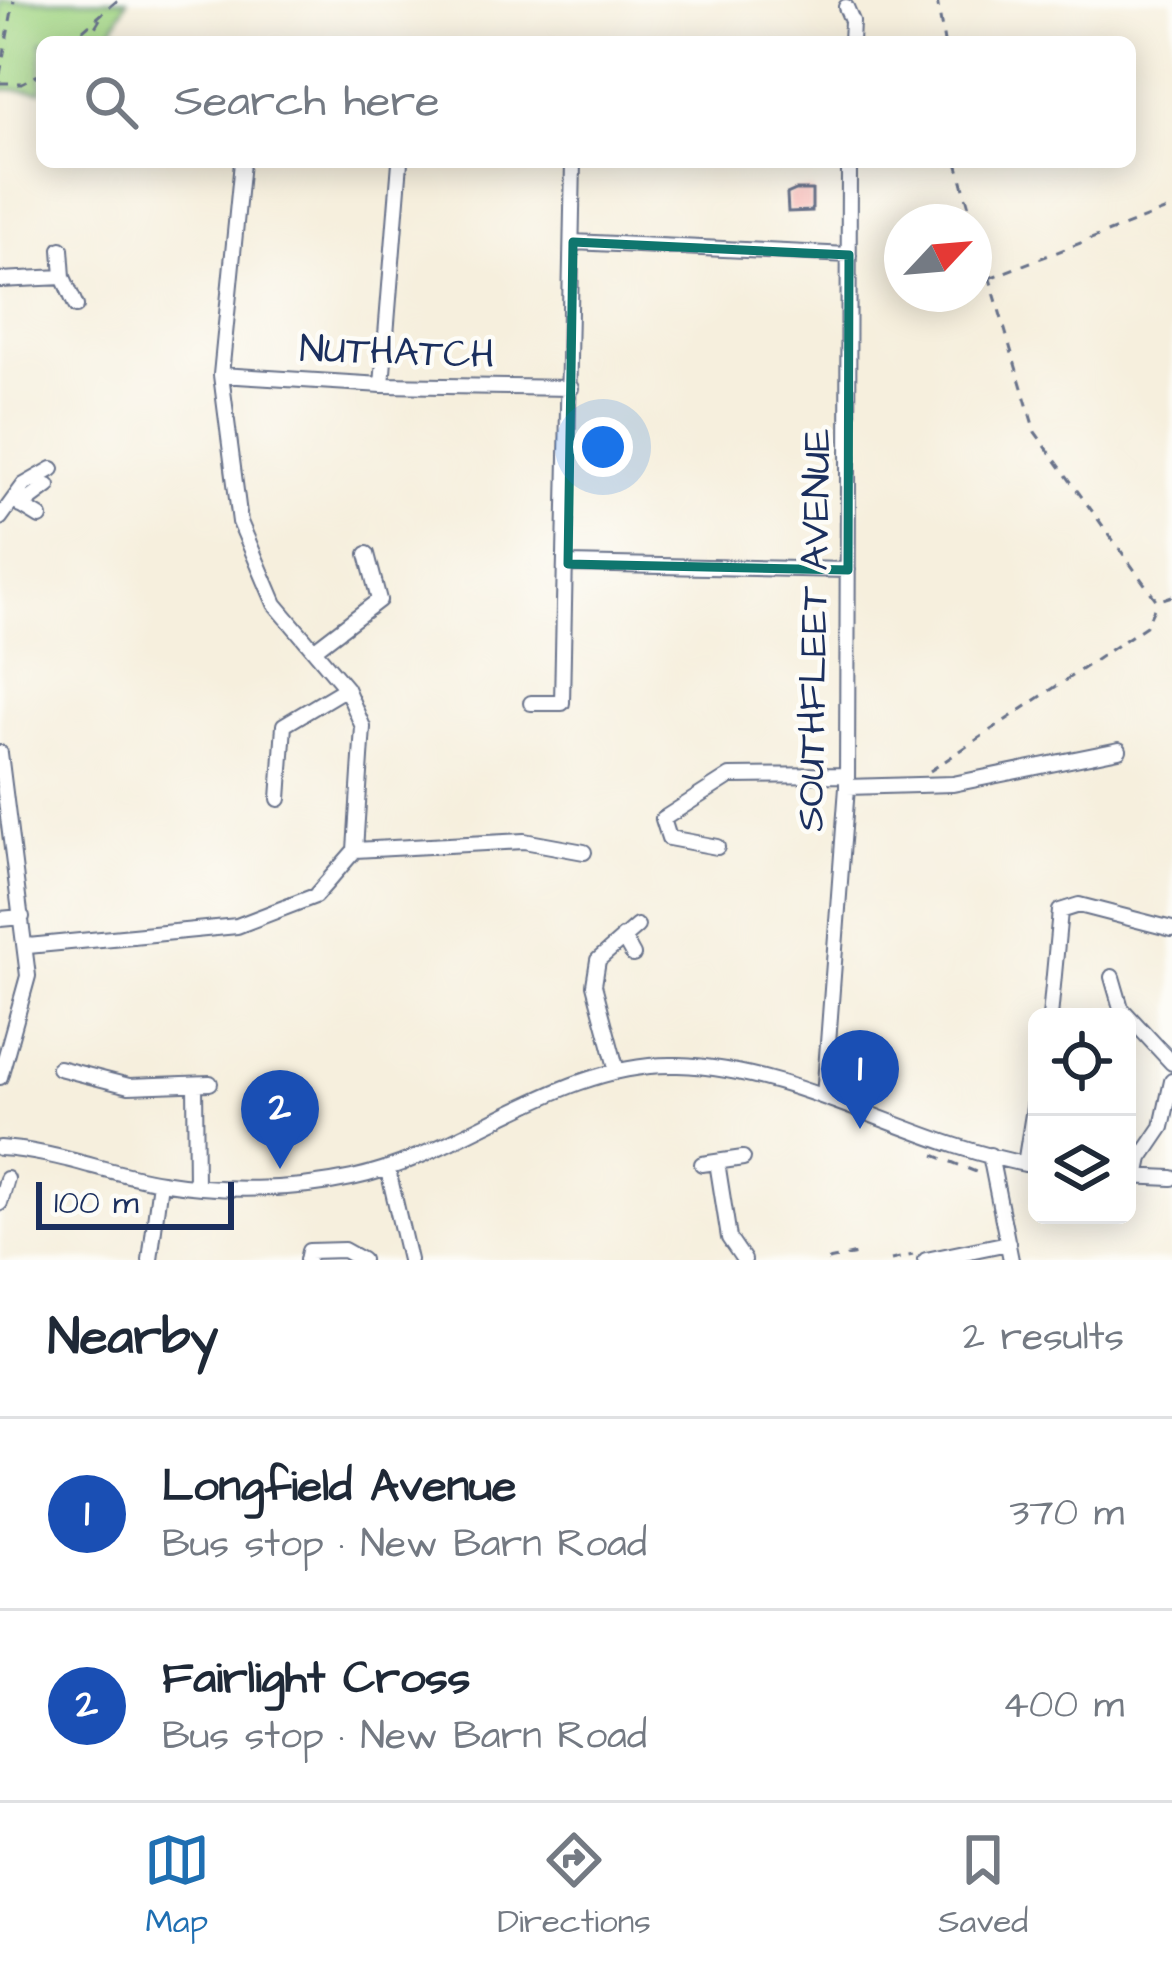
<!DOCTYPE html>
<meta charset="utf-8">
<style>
body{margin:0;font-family:"Architects Daughter",sans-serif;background:#f6f6f7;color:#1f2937}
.controls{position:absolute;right:36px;bottom:36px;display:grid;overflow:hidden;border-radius:18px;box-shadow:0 6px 30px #0003}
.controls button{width:108px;height:108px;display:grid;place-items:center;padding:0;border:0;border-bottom:3px solid #e0e1e3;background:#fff;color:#1f2937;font:60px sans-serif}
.compass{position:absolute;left:884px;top:204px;width:108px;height:108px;border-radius:50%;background:#fff;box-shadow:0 6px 30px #0003;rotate:64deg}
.scale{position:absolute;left:36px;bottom:30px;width:198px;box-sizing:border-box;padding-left:12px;border:6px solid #1b2f5e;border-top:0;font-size:33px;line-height:42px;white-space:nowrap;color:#1b2f5e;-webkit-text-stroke:9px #fdfcf7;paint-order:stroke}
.you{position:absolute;left:603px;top:447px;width:42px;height:42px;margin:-30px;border:9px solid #fff;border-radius:50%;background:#1a73e8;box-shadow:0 0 0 18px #1a73e833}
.badge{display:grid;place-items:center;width:78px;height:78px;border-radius:50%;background:#1f6fb2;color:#fff;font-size:39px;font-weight:700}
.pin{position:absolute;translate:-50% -99px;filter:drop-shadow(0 3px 6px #0008)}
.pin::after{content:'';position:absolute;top:63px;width:42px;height:36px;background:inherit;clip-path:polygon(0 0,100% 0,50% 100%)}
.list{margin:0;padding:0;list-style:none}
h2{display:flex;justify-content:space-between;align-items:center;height:156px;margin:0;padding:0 48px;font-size:51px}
h2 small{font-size:39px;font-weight:400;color:#747a83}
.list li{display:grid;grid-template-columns:78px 1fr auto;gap:36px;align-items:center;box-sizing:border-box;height:192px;padding:0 48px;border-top:3px solid #e0e1e3}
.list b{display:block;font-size:45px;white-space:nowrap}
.list p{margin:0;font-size:39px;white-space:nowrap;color:#747a83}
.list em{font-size:39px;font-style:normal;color:#747a83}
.icon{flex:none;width:66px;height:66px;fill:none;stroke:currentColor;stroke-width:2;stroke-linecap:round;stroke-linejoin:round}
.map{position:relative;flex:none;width:1172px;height:1260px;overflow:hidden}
.search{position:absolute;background:#fff;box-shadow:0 6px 30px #0003;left:36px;right:36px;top:36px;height:132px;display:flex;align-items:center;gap:30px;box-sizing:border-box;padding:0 42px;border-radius:18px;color:#747a83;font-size:45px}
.sheet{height:540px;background:#fff}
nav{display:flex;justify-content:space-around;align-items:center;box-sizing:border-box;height:168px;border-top:3px solid #e0e1e3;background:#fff;font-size:33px;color:#747a83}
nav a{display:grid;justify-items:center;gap:6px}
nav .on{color:#1f6fb2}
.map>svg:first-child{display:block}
.green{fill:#a3d685;stroke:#5f8272;stroke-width:3}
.building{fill:#f5a7a4}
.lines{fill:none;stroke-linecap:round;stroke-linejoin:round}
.minor-casing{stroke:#68728a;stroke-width:18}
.path{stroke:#68728a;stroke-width:3;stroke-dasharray:9 9;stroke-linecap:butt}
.minor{stroke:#fff;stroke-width:14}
.marked{fill:none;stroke:#0f766e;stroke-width:9;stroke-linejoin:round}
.labels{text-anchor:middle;stroke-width:9;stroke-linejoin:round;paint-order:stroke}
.street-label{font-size:39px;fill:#1b2f5e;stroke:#fdfcf7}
</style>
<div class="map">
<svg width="1172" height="1260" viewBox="0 0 1172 1260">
<rect width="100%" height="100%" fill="#fdfcf7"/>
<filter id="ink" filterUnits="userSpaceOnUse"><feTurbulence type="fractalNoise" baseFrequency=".00833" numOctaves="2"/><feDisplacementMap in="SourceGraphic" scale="24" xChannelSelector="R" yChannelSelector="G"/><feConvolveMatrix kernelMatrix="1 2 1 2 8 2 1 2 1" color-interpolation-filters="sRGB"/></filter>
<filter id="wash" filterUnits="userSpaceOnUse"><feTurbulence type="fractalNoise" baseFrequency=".004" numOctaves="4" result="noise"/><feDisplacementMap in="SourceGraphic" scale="48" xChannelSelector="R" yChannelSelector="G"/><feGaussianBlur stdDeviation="2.7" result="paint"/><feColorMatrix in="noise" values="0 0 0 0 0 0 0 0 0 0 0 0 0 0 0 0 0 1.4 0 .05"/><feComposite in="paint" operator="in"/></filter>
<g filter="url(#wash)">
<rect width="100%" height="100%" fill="#f6efdd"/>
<path class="green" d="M0 0H127L106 42H42V91L0 89Z"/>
<g id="blocks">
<path class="building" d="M796 190H812V211L788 212 787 194Z"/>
</g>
</g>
<g filter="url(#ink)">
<use href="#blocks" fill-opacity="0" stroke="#68728a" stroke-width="3"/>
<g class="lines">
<g class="minor-casing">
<path id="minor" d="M846 7 852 21 851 42
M242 162 221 375 240 522 275 604 346 688 363 727 355 850
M573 242 849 255
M63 277 76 306
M0 280 63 277 61 249
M221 375 382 385 571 388
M382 385 400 162
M17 503 40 517
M21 506 48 486
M0 518 24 485 52 469
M568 564 848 570
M315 649 379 600 367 554
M531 703H562L573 162
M0 753 28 976 0 1077
M847 787 953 784 1119 750
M279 799 284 725 346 688
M717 847 669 838 663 819 730 776 847 775
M355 850 524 841 584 852
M0 919 22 917
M623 937 633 955
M28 946 237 926 315 896 355 850
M1112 977 1121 1008 1172 1063
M1050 1017 1060 911 1079 905 1172 929
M59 1068 129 1086 210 1083
M617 1071 594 985 598 960 637 926
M195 1084 196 1185
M824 1097 847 787 849 162
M0 1148C56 1151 106 1173 161 1182 221 1192 292 1191 352 1178 462 1155 561 1061 678 1065 805 1069 913 1147 1037 1166
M990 1155 1011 1260
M717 1162 729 1238 744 1260
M702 1164 743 1158
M1025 1164 1037 1089
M388 1170 409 1260
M1127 1176 1172 1178
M1137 1177 1141 1158 1162 1127 1172 1081
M0 1203 7 1179
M150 1260 160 1182
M307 1260 309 1251 344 1250 362 1260
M926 1260 1008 1243"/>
</g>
<path class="path" d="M937 0 944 42
M69 42 118 0
M86 42 103 14
M0 74 14 0
M0 83H22L42 73
M957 162 973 222
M974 224 1035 432 1157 601 1172 596
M989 278 1172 208
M930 771 1146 626 1156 604
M934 1155 981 1174
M828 1260 857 1254
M891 1260 913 1255"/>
<use href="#minor" class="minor"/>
</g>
</g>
<path class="marked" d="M573 242 849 255 848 570 568 564Z"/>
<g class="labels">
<g class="street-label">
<text transform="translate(397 350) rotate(2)" y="14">NUTHATCH</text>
<text transform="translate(812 630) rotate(-89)" y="14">SOUTHFLEET AVENUE</text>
</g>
</g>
</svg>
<div class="controls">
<button><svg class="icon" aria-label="locate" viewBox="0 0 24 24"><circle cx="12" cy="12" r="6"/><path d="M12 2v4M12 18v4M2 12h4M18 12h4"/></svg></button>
<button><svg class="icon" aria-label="layers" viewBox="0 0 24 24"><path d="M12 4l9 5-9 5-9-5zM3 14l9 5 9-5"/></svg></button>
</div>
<svg class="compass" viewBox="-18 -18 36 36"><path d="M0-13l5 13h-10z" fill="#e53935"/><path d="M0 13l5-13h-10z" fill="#747a83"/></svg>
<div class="scale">100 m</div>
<div class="you"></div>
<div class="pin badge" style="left:860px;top:1129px;background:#1a4fb4">1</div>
<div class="pin badge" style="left:280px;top:1169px;background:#1a4fb4">2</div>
<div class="search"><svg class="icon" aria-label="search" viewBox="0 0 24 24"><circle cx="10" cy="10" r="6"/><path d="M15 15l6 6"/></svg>Search here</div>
</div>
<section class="sheet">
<h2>Nearby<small>2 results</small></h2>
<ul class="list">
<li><span class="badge" style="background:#1a4fb4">1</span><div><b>Longfield Avenue</b><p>Bus stop · New Barn Road</p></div><em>370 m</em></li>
<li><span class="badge" style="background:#1a4fb4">2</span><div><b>Fairlight Cross</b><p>Bus stop · New Barn Road</p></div><em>400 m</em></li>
</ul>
</section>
<nav>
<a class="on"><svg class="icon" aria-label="map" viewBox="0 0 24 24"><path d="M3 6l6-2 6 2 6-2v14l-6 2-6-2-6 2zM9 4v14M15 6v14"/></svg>Map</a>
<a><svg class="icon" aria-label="directions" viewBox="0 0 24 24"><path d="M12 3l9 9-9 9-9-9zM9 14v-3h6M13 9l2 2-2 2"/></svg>Directions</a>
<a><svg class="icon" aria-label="saved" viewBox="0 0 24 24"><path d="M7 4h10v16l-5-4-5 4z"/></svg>Saved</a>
</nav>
